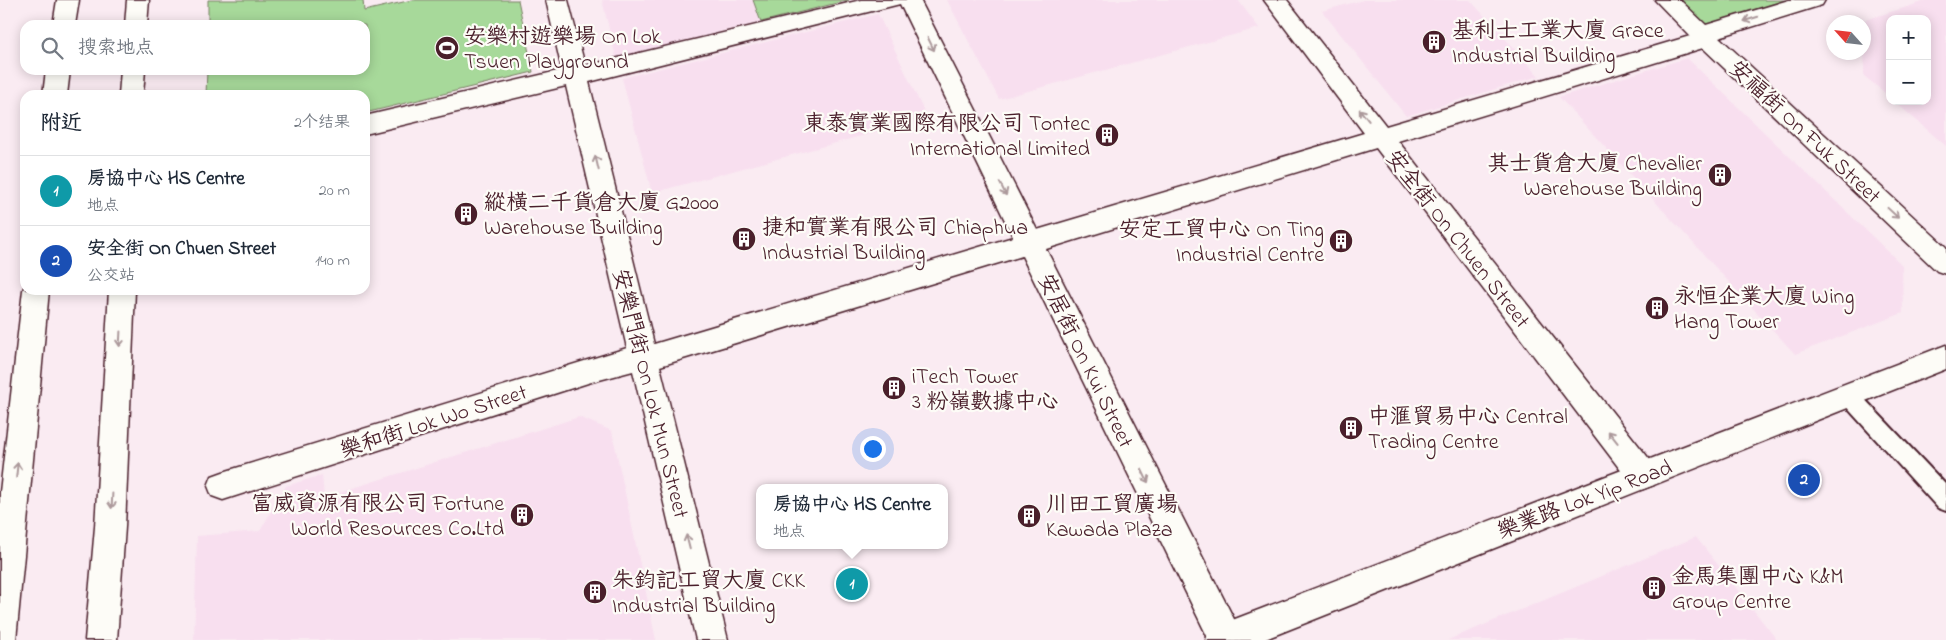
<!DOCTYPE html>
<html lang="zh">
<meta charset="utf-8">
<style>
body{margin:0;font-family:"Indie Flower","LXGW WenKai TC",sans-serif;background:#f6f6f7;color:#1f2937}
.controls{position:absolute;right:15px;top:15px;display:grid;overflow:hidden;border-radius:10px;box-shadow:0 2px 12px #0003}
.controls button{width:45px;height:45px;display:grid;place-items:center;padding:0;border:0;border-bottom:1px solid #e0e1e3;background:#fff;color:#1f2937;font:25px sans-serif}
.compass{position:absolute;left:1826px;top:15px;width:45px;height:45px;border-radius:50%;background:#fff;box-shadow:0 2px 12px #0003;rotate:297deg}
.you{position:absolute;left:872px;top:448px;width:18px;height:18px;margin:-12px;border:4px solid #fff;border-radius:50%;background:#1a73e8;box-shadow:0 0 0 8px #1a73e833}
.badge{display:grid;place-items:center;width:32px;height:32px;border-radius:50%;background:#db2777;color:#fff;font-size:16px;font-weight:700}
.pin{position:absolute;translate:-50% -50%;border:2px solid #fff;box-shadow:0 1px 5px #0006}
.popup{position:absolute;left:756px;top:484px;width:192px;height:65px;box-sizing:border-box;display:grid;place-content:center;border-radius:10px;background:#fff;filter:drop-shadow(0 1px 4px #0005);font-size:16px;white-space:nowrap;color:#747a83}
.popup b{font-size:19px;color:#1f2937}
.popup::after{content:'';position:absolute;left:50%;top:100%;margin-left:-10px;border:10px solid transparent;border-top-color:#fff}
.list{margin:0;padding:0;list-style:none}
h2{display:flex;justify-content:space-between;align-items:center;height:65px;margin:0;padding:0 20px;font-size:21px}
h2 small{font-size:16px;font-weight:400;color:#747a83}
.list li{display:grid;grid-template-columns:32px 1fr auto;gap:15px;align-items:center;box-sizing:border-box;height:70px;padding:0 20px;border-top:1px solid #e0e1e3}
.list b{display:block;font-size:19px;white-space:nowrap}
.list p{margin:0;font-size:16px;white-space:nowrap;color:#747a83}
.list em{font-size:16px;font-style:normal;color:#747a83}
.icon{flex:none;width:28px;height:28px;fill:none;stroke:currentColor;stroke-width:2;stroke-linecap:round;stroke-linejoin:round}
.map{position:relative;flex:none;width:1946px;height:640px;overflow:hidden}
.search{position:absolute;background:#fff;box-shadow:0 2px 12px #0003;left:20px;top:20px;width:350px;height:55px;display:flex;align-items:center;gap:12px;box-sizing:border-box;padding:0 18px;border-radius:15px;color:#747a83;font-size:19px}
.panel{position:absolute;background:#fff;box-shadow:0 2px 12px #0003;left:20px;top:90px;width:350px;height:205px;border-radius:15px}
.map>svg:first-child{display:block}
.built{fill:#f8dfef}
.green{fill:#a7d99a;stroke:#787c62}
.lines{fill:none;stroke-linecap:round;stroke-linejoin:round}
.lane-casing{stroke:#4a1f2b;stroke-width:4}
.street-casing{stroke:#4a1f2b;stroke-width:3}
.secondary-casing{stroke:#4a1f2b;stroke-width:3}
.lane{fill:#fdfcf7;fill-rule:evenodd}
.street{fill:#fdfcf7;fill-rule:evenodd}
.secondary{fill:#fdfcf7;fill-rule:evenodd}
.oneway{stroke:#ac999b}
.labels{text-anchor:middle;stroke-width:4.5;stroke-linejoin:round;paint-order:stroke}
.poi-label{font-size:22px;fill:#4a1f2b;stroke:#fdfcf7;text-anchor:start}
.street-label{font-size:22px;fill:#4a1f2b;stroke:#fdfcf7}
</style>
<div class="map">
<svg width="1946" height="640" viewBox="0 0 1946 640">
<rect width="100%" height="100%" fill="#faebf2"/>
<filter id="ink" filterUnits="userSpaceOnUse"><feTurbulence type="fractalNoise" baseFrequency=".02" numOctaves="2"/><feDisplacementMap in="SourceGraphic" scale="10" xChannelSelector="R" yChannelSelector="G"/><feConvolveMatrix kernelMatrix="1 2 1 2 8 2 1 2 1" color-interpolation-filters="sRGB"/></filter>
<g filter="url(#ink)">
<path class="built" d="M602 0H753L761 22 616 57Z
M947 0H1238L1259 28 999 99Z
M1363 0H1470L1539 76 1406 116 1322 11Z
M1929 0H1946V146L1894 101H1927V19H1890V97L1864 76 1865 20Z
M878 14 927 118 652 193 622 78Z
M1687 58 1902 265 1903 313 1795 354 1559 97Z
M579 417 612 431 656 640H194L197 536 260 531 286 486 322 475 324 497Z
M1696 537 1777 640H1448Z"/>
<path class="green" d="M208 0H363L364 11 412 0H518L533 72 365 113V95H206L207 70H365V25H208Z
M753 0H849L761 22Z
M1673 0H1807L1705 30Z"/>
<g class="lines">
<g class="lane-casing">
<path id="lane" d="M1848 386 1855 389 1946 485V511L1938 508 1841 401 1838 395 1841 389Z"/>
</g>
<g class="street-casing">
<path id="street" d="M546 0H568L585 66 861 0H920L1037 230 1364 133 1264 0H1287L1386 126 1690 36 1655 0H1680L1706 25 1789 0H1825L1822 5 1719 37 1946 247V274L1937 271 1703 48 1398 141 1654 465 1658 475 1654 485 1643 489 1632 485 1376 148 1046 249 1238 627 1242 640H1209L1022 256 660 366 728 640H696L633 371 588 383 223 500 212 496 208 486 212 476 223 472 627 348 566 86 365 134V116L562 70ZM900 4 1013 237 654 344 589 82Z"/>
</g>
<g class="secondary-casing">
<path id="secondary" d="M57 0H79L75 25H53Z
M127 0H149L147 25H125Z
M46 70H70L67 95H43Z
M121 70H145L143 95H119Z
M25 285V290H49L16 640H0V492L23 290Z
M109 290H135L125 527 117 640H85L95 527Z
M1946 345V369L1263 640H1206L1210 628 1222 624Z"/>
</g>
<use href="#lane" class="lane"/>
<use href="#street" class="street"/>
<use href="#secondary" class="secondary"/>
</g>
<defs><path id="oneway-shaft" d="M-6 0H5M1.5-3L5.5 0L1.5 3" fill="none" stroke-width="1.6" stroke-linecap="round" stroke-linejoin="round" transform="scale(1.25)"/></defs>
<g class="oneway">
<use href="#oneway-shaft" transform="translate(1751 19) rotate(163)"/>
<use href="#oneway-shaft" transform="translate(931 44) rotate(64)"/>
<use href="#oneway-shaft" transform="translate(1364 115) rotate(-128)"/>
<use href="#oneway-shaft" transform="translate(597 163) rotate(-103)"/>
<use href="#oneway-shaft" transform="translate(1003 189) rotate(64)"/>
<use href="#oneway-shaft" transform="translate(1893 213) rotate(43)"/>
<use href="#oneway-shaft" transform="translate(120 339) rotate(93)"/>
<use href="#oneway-shaft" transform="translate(1613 437) rotate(-128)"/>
<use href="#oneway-shaft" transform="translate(17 470) rotate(-84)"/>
<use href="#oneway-shaft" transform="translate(1145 476) rotate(64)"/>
<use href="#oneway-shaft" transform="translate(112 501) rotate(93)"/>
<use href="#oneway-shaft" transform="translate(688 542) rotate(-104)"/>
</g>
</g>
<defs>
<g id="building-disc" transform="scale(1.25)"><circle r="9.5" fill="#4a1f2b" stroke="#fdfcf7"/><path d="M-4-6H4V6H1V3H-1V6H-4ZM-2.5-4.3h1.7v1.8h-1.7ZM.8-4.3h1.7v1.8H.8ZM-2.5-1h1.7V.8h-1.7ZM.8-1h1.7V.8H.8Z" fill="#fff"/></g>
<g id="stadium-disc" transform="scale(1.25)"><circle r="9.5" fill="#4a1f2b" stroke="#fdfcf7"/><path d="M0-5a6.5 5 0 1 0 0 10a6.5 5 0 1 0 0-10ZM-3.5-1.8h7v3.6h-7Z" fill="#fff"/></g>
</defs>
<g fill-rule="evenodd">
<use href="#building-disc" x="1434" y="42"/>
<use href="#stadium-disc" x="447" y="48"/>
<use href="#building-disc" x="1107" y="135"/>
<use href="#building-disc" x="1720" y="175"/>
<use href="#building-disc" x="466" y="214"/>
<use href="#building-disc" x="744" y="239"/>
<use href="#building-disc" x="1341" y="241"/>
<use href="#building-disc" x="1657" y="308"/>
<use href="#building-disc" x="894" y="388"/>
<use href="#building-disc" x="1351" y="428"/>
<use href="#building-disc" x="522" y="515"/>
<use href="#building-disc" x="1029" y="516"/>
<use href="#building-disc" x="1654" y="588"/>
<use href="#building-disc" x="595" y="592"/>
</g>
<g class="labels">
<g class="poi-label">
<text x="1452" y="37">基利士工業大廈 Grace<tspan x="1452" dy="25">Industrial Building</tspan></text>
<text x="464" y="43">安樂村遊樂場 On Lok<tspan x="464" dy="25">Tsuen Playground</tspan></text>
<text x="1090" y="130" text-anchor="end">東泰實業國際有限公司 Tontec<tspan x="1090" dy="25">International Limited</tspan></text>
<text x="1702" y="170" text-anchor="end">其士貨倉大廈 Chevalier<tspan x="1702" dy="25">Warehouse Building</tspan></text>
<text x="484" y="209">縱橫二千貨倉大廈 G2000<tspan x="484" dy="25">Warehouse Building</tspan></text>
<text x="762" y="234">捷和實業有限公司 Chiaphua<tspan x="762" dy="25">Industrial Building</tspan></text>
<text x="1324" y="236" text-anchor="end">安定工貿中心 On Ting<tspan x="1324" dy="25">Industrial Centre</tspan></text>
<text x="1674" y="303">永恒企業大廈 Wing<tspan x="1674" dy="25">Hang Tower</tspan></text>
<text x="912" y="383">iTech Tower<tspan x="912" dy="25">3 粉嶺數據中心</tspan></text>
<text x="1368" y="423">中滙貿易中心 Central<tspan x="1368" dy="25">Trading Centre</tspan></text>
<text x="504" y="510" text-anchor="end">富威資源有限公司 Fortune<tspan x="504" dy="25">World Resources Co.Ltd</tspan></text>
<text x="1046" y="511">川田工貿廣場<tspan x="1046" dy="25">Kawada Plaza</tspan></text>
<text x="1672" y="583">金馬集團中心 K&amp;M<tspan x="1672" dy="25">Group Centre</tspan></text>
<text x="612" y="587">朱鈞記工貿大廈 CKK<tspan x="612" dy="25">Industrial Building</tspan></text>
</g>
<g class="street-label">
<text transform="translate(1806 131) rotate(43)" y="8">安福街 On Fuk Street</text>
<text transform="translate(1459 238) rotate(52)" y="8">安全街 On Chuen Street</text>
<text transform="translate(1087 360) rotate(64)" y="8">安居街 On Kui Street</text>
<text transform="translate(652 393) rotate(76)" y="8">安樂門街 On Lok Mun Street</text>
<text transform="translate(433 420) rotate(-18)" y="8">樂和街 Lok Wo Street</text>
<text transform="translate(1584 498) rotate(-21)" y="8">樂業路 Lok Yip Road</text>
</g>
</g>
</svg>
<div class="controls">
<button>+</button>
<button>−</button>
</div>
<svg class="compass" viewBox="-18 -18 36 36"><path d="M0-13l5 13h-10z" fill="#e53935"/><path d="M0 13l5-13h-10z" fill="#747a83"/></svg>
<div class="you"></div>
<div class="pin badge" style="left:852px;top:584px;background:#0f9aa8">1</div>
<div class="popup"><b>房協中心 HS Centre</b>地点</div>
<div class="pin badge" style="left:1804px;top:480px;background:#1a4fb4">2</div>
<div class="search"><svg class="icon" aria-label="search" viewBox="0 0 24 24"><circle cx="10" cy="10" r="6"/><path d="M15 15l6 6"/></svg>搜索地点</div>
<section class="panel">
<h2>附近<small>2个结果</small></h2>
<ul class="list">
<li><span class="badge" style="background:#0f9aa8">1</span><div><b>房協中心 HS Centre</b><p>地点</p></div><em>20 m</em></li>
<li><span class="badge" style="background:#1a4fb4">2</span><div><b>安全街 On Chuen Street</b><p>公交站</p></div><em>140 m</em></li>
</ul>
</section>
</div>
